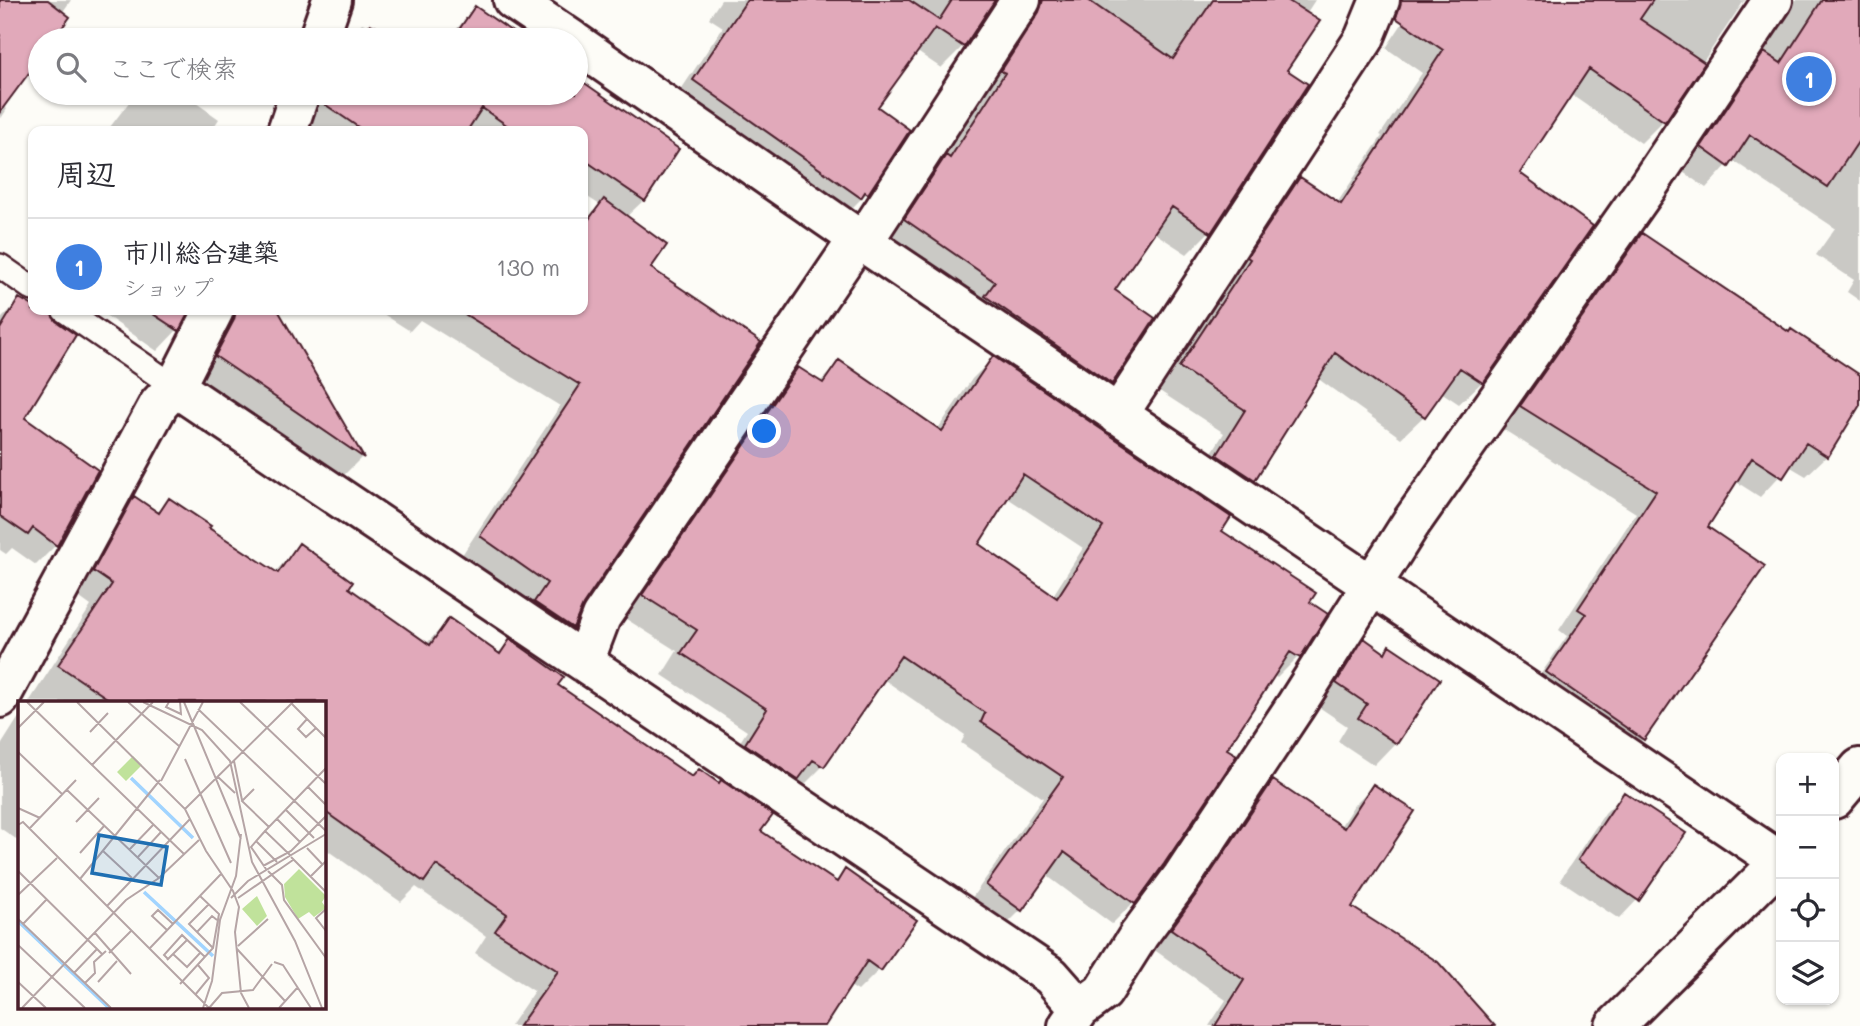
<!DOCTYPE html>
<html lang="ja">
<meta charset="utf-8">
<style>
body{margin:0;font-family:Mali,"Klee One",sans-serif;background:#f2f2f3;color:#2b2b33}
.controls{position:absolute;right:21px;bottom:21px;display:grid;overflow:hidden;border-radius:14px;box-shadow:0 2px 5px #0004}
.controls button{width:63px;height:63px;display:grid;place-items:center;padding:0;border:0;border-bottom:2px solid #e1e1e2;background:#fff;color:#2b2b33;font:35px sans-serif}
.you{position:absolute;left:765px;top:432px;width:24px;height:24px;margin:-18px;border:5px solid #fff;border-radius:50%;background:#1a73e8;box-shadow:0 0 0 10px #1a73e833}
.badge{display:grid;place-items:center;width:46px;height:46px;border-radius:50%;background:#db2777;color:#fff;font-size:23px;font-weight:700}
.pin{position:absolute;translate:-50% -50%;border:4px solid #fff;box-shadow:0 2px 7px #0006}
.list{margin:0;padding:0;list-style:none}
h2{display:flex;justify-content:space-between;align-items:center;height:91px;margin:0;padding:0 28px;font-size:30px}
h2 small{font-size:23px;font-weight:400;color:#7c7c81}
.list li{display:grid;grid-template-columns:46px 1fr auto;gap:21px;align-items:center;box-sizing:border-box;height:98px;padding:0 28px;border-top:2px solid #e1e1e2}
.list b{display:block;font-size:26px;white-space:nowrap}
.list p{margin:0;font-size:23px;white-space:nowrap;color:#7c7c81}
.list em{font-size:23px;font-style:normal;color:#7c7c81}
.icon{flex:none;width:38px;height:38px;fill:none;stroke:currentColor;stroke-width:2;stroke-linecap:round;stroke-linejoin:round}
.map{position:relative;flex:none;width:1860px;height:1026px;overflow:hidden}
.search{position:absolute;background:#fff;box-shadow:0 2px 5px #0004;left:28px;top:28px;width:560px;height:77px;display:flex;align-items:center;gap:18px;box-sizing:border-box;padding:0 24px;border-radius:38px;color:#7c7c81;font-size:26px}
.panel{position:absolute;background:#fff;box-shadow:0 2px 5px #0004;left:28px;top:126px;width:560px;height:189px;border-radius:14px}
.map>svg:first-child{display:block}
.shadow{fill:#0003;fill-rule:evenodd}
.building{fill:#e1a9ba;stroke:#4a1f2b;stroke-width:2;fill-rule:evenodd}
.lines{fill:none;stroke-linecap:round;stroke-linejoin:round}
.service-casing{stroke:#4a1f2b;stroke-width:28}
.minor-casing{stroke:#4a1f2b;stroke-width:44}
.tertiary-casing{stroke:#4a1f2b;stroke-width:44}
.service{stroke:#fdfcf7;stroke-width:23}
.minor{stroke:#fdfcf7;stroke-width:38}
.tertiary{stroke:#fdfcf7;stroke-width:38}
.inset-river{fill:none;stroke:#a1d4ff;stroke-width:3.5}
.inset-road{fill:none;stroke:#b5a4a5;stroke-width:2}
.view{fill:#1f6fb2;fill-opacity:0.15;stroke:#1f6fb2;stroke-width:3.5}
.inset-edge{fill:none;stroke:#4a1f2b;stroke-width:3.5}
</style>
<div class="map">
<svg width="1860" height="1026" viewBox="0 0 1860 1026">
<rect width="100%" height="100%" fill="#fdfcf7"/>
<filter id="ink" filterUnits="userSpaceOnUse"><feTurbulence type="fractalNoise" baseFrequency=".0143" numOctaves="2"/><feDisplacementMap in="SourceGraphic" scale="14" xChannelSelector="R" yChannelSelector="G"/><feConvolveMatrix kernelMatrix="1 2 1 2 8 2 1 2 1" color-interpolation-filters="sRGB"/></filter>
<g filter="url(#ink)">
<path class="shadow" d="M0 0H71L62 13 68 17 51 40H40V55L3 106 7 109 0 120Z
M721 0H997L992 1 963 46 941 68 916 51 875 108 867 193 845 215 672 103 723 27 709 18Z
M999 0H1315L1306 14 1284 71 1306 85 1209 232 1187 254 1153 232 1113 291 1111 383 1089 405 883 242 924 179 941 162 984 96 980 93Z
M1418 0H1749L1744 1 1663 121 1641 143 1570 94 1517 173 1482 382 1459 404 1441 392 1424 416 1401 438 1317 378 1254 479 1232 501 1196 478 1224 433 1158 390 1229 282 1226 280 1278 201 1300 179 1337 203 1382 136 1380 135 1422 73 1386 48Z
M1752 0H1860V301L1847 292 1854 280 1816 255 1835 228 1732 160 1706 188 1680 170Z
M475 8 521 40H447Z
M362 23 400 40H345Z
M576 85 677 149 644 200 626 217 648 268 581 604 572 627 551 648 460 558 560 406 420 320 410 331 377 310H583V223L600 205 583 194V131H311L300 122 308 93H576Z
M136 93H182L219 119 211 131H107Z
M1642 235 1789 334 1860 377V402L1827 456 1806 476 1789 466 1760 497 1735 481 1705 527 1643 739 1622 759 1527 694 1567 636 1559 630 1636 513 1501 428 1621 256Z
M20 300 74 336 23 418 56 545 36 565 12 548 6 554 0 550V320Z
M98 310H188L177 330 157 351Z
M197 310H276L362 457 342 477 196 377Z
M993 358 1325 614 1298 657 1277 678 1273 675 1225 749 1133 903 1112 924 1046 875 1021 910 1000 931 966 906 1043 798 961 743 965 735 883 679 823 766 802 787 725 765 747 731 662 675 677 651 623 617 777 390 798 369 819 383 839 362 937 430 972 379ZM1006 497 1083 548 1052 597 976 545Z
M134 498 156 514 169 500 207 529 274 573 300 545 346 588 426 644 449 620 497 654 510 641 555 685 759 831 834 883 845 872 914 920 879 970 858 991 850 986 823 1026H510L534 991 475 953 486 936 416 887 401 902 324 848V702H29L91 606 73 593 113 519Z
M1364 641 1383 654 1389 647 1438 680 1395 743 1374 765 1338 741 1347 726 1316 705 1343 662Z
M19 717V841L0 828V747Z
M1273 782 1340 827 1354 805 1373 786 1350 908 1492 1026H1209L1226 1000 1153 949 1181 910 1254 801Z
M1624 794 1683 833 1637 900 1619 919 1560 880 1605 813Z"/>
<path class="building" d="M0 0H48L70 17 53 40H40V58L0 112Z
M747 0H909L939 20 952 0H995L964 47 935 28 878 107 910 130 868 194 865 192 861 198 693 80Z
M1043 0H1088L1173 59 1213 0H1287L1320 21 1287 70 1308 84 1211 233 1172 207 1115 290 1155 318 1112 384 985 296 995 282 904 219 946 155 950 158 1005 73 1001 71 1039 12Z
M1401 0H1653L1640 19 1705 63 1665 122 1589 69 1520 173 1593 226 1483 383 1460 368 1425 417 1335 353 1255 480 1217 455 1245 410 1179 367 1250 259 1247 257 1300 177 1341 204 1443 50 1396 18Z
M1822 0H1860V139L1828 187 1750 135 1729 167 1701 147 1764 52 1781 63Z
M475 6 524 40H452Z
M370 24 404 40H359Z
M576 77 679 149 645 201 583 159V131H515L482 108 467 131H364L320 101 324 93H576Z
M604 199 667 245 651 268 761 342 583 605 573 628 534 602 547 583 480 536 580 385 458 310H583V227Z
M1642 233 1789 332 1791 329 1860 375V405L1828 457 1806 443 1783 478 1752 458 1708 527 1765 566 1644 740 1546 672 1586 614 1578 609 1656 491 1520 406Z
M19 298 33 306V310H50L56 321 76 335 25 418 98 470 57 546 33 528 28 535 0 516V329Z
M147 310H190L179 331Z
M236 310H278L364 458 215 356 234 320Z
M993 356 1231 517 1222 531 1316 593 1310 602 1328 614 1300 658 1290 652 1227 749 1237 755 1164 864 1135 904 1064 852 1022 911 986 885 1063 777 981 722 985 713 901 656 824 767 813 760 798 780 745 744 767 709 681 653 697 630 642 595 798 367 823 383 839 360 942 431ZM1023 474 1103 527 1057 598 979 544Z
M134 496 159 513 169 498 211 526 209 528 278 573 299 543 353 582 349 588 430 645 449 618 500 654 510 639 564 677 558 685 692 777 699 769 719 783 721 780 773 815 761 831 837 882 845 869 917 920 881 971 867 961 825 1026H519L558 971 495 931 507 914 436 865 424 882 324 811V702H113L58 665 112 584 93 571Z
M1364 638 1385 653 1389 645 1440 679 1397 744 1358 718 1367 704 1336 683Z
M1273 780 1344 828 1373 784 1415 811 1352 907 1438 962 1495 1026H1215L1244 980 1171 929 1200 889Z
M1624 792 1686 833 1639 901 1578 860Z"/>
<g class="lines">
<g class="service-casing">
<path id="service" d="M0 266 33 289
M64 310 175 387"/>
</g>
<g class="minor-casing">
<path id="minor" d="M513 0 572 40
M318 40 332 0
M576 43 863 242 1781 862
M287 131 300 93
M863 242 1021 0
M175 387 1051 976 1080 1009
M1118 415 1364 39 1380 0
M584 662 601 617 858 239
M0 698 159 404 175 387 214 310
M1068 1026 1080 1009 1103 992 1139 935 1182 877 1296 705 1411 523 1648 186 1773 0"/>
</g>
<g class="tertiary-casing">
<path id="tertiary" d="M1834 799 1860 768
M1615 1026 1781 861"/>
</g>
<use href="#service" class="service"/>
<use href="#minor" class="minor"/>
<use href="#tertiary" class="tertiary"/>
</g>
</g>
<g transform="translate(18 701)">
<rect width="308" height="308" fill="#fdfcf7"/>
<path d="M115 55 124 64 108 80 99 71ZM281 168 308 195 304 201 308 207 296 216 291 211 280 218 267 196 266 183ZM239 195 249 215 239 225 224 208Z" fill="#c0e29b"/>
<path class="inset-river" d="M113 77 175 137M126 191 195 255M0 220 91 307"/>
<path class="inset-road" d="M9 1 166 153M59 1 167 108 188 150 215 190 221 206 217 231 223 292 231 307M110 1 161 45M125 1 184 29 212 60 234 161 277 240 304 307M151 1 148 6 163 13 162 1M166 1 223 138M222 1 308 83M273 2 308 37M180 8 308 130M289 18 280 28 288 36 298 27M0 27 26 1M72 31 90 12M0 51 44 93M167 58 213 162M216 60 224 99M74 64 135 1M200 76 217 92M143 80 185 1M290 86 308 104M236 88 224 100 251 126M49 89 141 177M0 107 22 117M167 108 275 1M268 109 296 137M259 118 282 141M58 121 81 97M0 124 5 121 191 307M11 128 58 79M247 130 233 146 248 168M238 140 259 161M289 147 305 164M111 149 136 123M85 150 114 177M62 152 86 125M272 154 247 130 308 67M273 156 308 191M119 157 143 131M245 165 273 150 308 115M0 170 79 248M250 170 264 184 266 199 308 257M292 176 308 160M62 178 142 79M0 194 39 157M213 197 230 180 308 133M220 197 275 159M191 203 171 223 195 247M89 205 172 118M308 208 298 217 308 230M0 218 93 307M5 223 29 198M149 229 134 215 140 209 155 223M179 231 194 215 199 219M77 232 113 273M0 244 67 307M220 245 250 218M132 247 203 173M219 248 267 300M91 252 114 229M155 253 169 266 182 252M150 258 146 254 164 234 187 256M149 259 169 239M256 261 265 264 293 307M56 272 79 248 84 253M0 281 28 307M80 281 99 260M67 282 77 272 76 261 88 250M162 283 195 247 201 213 182 195M177 294 191 277 180 264M4 307 108 199 141 177 181 139M185 307 194 280 202 219 218 175 223 133M191 307 204 292 235 289 254 263M261 307 280 286"/>
<path class="view" d="M81 134 149 146 143 184 74 172Z"/>
<rect width="308" height="308" class="inset-edge"/>
</g>
</svg>
<div class="controls">
<button>+</button>
<button>−</button>
<button><svg class="icon" aria-label="locate" viewBox="0 0 24 24"><circle cx="12" cy="12" r="6"/><path d="M12 2v4M12 18v4M2 12h4M18 12h4"/></svg></button>
<button><svg class="icon" aria-label="layers" viewBox="0 0 24 24"><path d="M12 4l9 5-9 5-9-5zM3 14l9 5 9-5"/></svg></button>
</div>
<div class="you"></div>
<div class="pin badge" style="left:1809px;top:79px;background:#3f7fe0">1</div>
<div class="search"><svg class="icon" aria-label="search" viewBox="0 0 24 24"><circle cx="10" cy="10" r="6"/><path d="M15 15l6 6"/></svg>ここで検索</div>
<section class="panel">
<h2>周辺<small></small></h2>
<ul class="list">
<li><span class="badge" style="background:#3f7fe0">1</span><div><b>市川総合建築</b><p>ショップ</p></div><em>130 m</em></li>
</ul>
</section>
</div>
